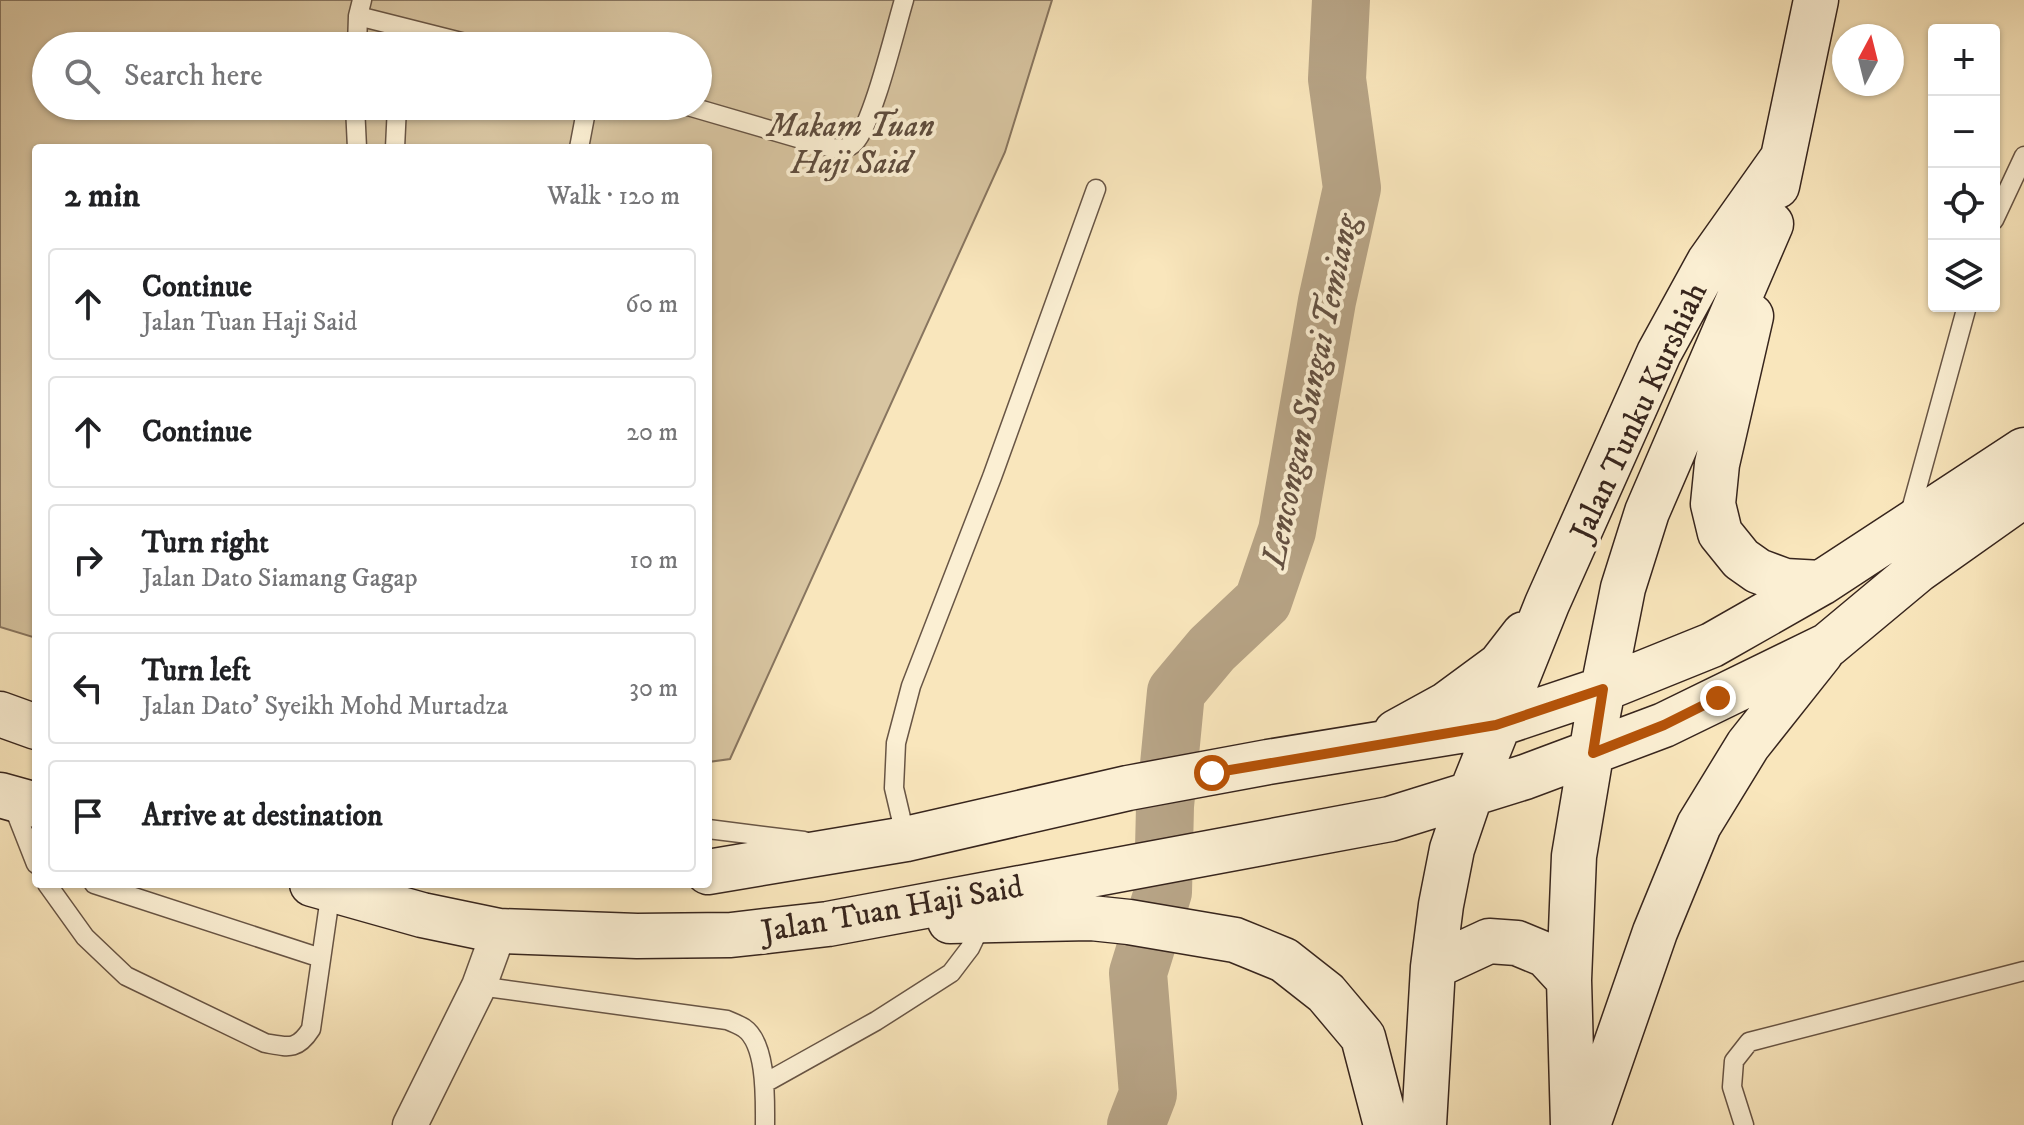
<!DOCTYPE html>
<meta charset="utf-8">
<style>
body{margin:0;font-family:"IM FELL DW Pica",serif;background:#f6f6f6;color:#202124}
.controls{position:absolute;right:24px;top:24px;display:grid;overflow:hidden;border-radius:8px;box-shadow:0 2px 6px #0004}
.controls button{width:72px;height:72px;display:grid;place-items:center;padding:0;border:0;border-bottom:2px solid #e0e0e0;background:#fff;color:#202124;font:40px sans-serif}
.compass{position:absolute;left:1832px;top:24px;width:72px;height:72px;border-radius:50%;background:#fff;box-shadow:0 2px 6px #0004;rotate:7deg}
.stop{position:absolute;width:24px;height:24px;margin:-18px;border:6px solid #b45309;border-radius:50%;background:#fff}
.stop.end{background:#b45309;border-color:#fff;box-shadow:0 2px 8px #0008}
.list{margin:0;padding:0;list-style:none}
h2{display:flex;justify-content:space-between;align-items:center;height:104px;margin:0;padding:0 32px;font-size:34px}
h2 small{font-size:26px;font-weight:400;color:#757577}
.list li{display:grid;grid-template-columns:52px 1fr auto;gap:24px;align-items:center;box-sizing:border-box;height:112px;margin:0 16px 16px;padding:0 16px;border:2px solid #e0e0e0;border-radius:8px}
.list b{display:block;font-size:30px;white-space:nowrap}
.list p{margin:0;font-size:26px;white-space:nowrap;color:#757577}
.list em{font-size:26px;font-style:normal;color:#757577}
.icon{flex:none;width:44px;height:44px;fill:none;stroke:currentColor;stroke-width:2;stroke-linecap:round;stroke-linejoin:round}
.map{position:relative;flex:none;width:2024px;height:1125px;overflow:hidden}
.search{position:absolute;background:#fff;box-shadow:0 2px 6px #0004;left:32px;top:32px;width:680px;height:88px;display:flex;align-items:center;gap:20px;box-sizing:border-box;padding:0 28px;border-radius:44px;color:#757577;font-size:30px}
.panel{position:absolute;background:#fff;box-shadow:0 2px 6px #0004;left:32px;top:144px;width:680px;height:744px;border-radius:8px}
.map>svg:first-child{display:block}
.green{fill:#d8c5a1;stroke:#88755f;stroke-width:2;fill-rule:evenodd}
.lines{fill:none;stroke-linecap:round;stroke-linejoin:round}
.river{stroke:#b7a486;stroke-width:58}
.service-casing{stroke:#685545;stroke-width:21}
.minor-casing{stroke:#685545;stroke-width:37}
.secondary-casing{stroke:#37251d;stroke-width:47}
.service{stroke:#fbefd3;stroke-width:18}
.minor{stroke:#fbefd3;stroke-width:34}
.secondary{stroke:#fbefd3;stroke-width:44}
.route{stroke:#b45309;stroke-width:10}
.labels{text-anchor:middle;stroke-width:8;stroke-linejoin:round;paint-order:stroke}
.park-label{font-size:32px;font-style:italic;fill:#5f4d3e;stroke:#fbefd3}
.street-label{font-size:32px;fill:#37251d;stroke:#fbefd3}
.water-label{font-size:34px;font-style:italic;fill:#645142;stroke:#fbefd3}
</style>
<div class="map">
<svg width="2024" height="1125" viewBox="0 0 2024 1125">
<rect width="100%" height="100%" fill="#f9e6bc"/>
<filter id="stains"><feTurbulence type="fractalNoise" baseFrequency=".0025" numOctaves="4"/><feColorMatrix values="0 0 0 0 .2 0 0 0 0 .09 0 0 0 0 .02 0 0 0 .5 -.17"/></filter>
<radialGradient id="worn" r=".72"><stop offset=".6" stop-color="#630" stop-opacity="0"/><stop offset="1" stop-color="#630" stop-opacity=".3"/></radialGradient>
<path class="green" d="M0 0H1052L1005 152 730 759 708 762V148H36V638L0 627ZM46 46H698V106H46Z"/>
<g class="lines">
<path class="river" d="M1136 1125 1148 1094 1138 973 1163 892 1165 806 1176 692 1212 649 1263 601 1287 531 1327 301 1352 188 1337 79 1341 0"/>
<g class="service-casing">
<path id="service" d="M358 16 477 46
M357 46 358 16 362 0
M355 106 357 148
M688 106 832 148C841 149 849 149 855 142 873 123 895 30 904 0
M395 148 397 106
M579 148 587 106
M1994 220 2024 156
M1909 517 1967 306
M12 803 36 864
M708 829 804 841
M906 839 894 788 896 743 911 686 992 477 1096 189
M47 884 85 937 126 976 265 1043C288 1047 297 1051 311 1029L331 890
M94 884 321 958
M479 986 727 1020C732 1022 739 1025 744 1028 767 1044 765 1099 765 1125
M765 1083 876 1021 951 973 970 948 982 923
M1744 1125 1732 1087 1734 1061 1749 1042 2024 971"/>
</g>
<g class="minor-casing">
<path id="minor" d="M410 1125 479 986 499 931"/>
</g>
<g class="secondary-casing">
<path id="secondary" d="M1777 186 1816 0
M1751 316 1717 464 1713 504 1720 533 1741 559 1758 571 1785 581 1821 583
M0 714 36 727
M1396 732 1447 704 1500 665 1524 634
M0 795 36 805
M708 872 906 839 1128 788 1268 762 1496 725 1603 689 1712 645 1821 583 2024 450
M312 884 422 915 499 931 637 936 731 935 828 924 1390 819 1525 777 1664 725 1828 645 1918 570 2024 495
M950 921 1091 918 1129 922 1235 940 1284 960 1326 993 1363 1037 1386 1125
M1433 967 1489 941 1517 943 1546 955 1569 980
M1424 1125 1433 967 1441 905 1452 849 1470 796 1547 604 1659 353 1709 262 1782 159
M1573 1125 1569 980 1574 856 1597 719 1623 588 1647 512 1771 224
M1588 1125 1655 932 1699 825 1748 745 1821 653"/>
</g>
<use href="#service" class="service"/>
<use href="#minor" class="minor"/>
<use href="#secondary" class="secondary"/>
</g>
<g class="lines">
<path class="route" d="M1212 773 1496 725 1603 689 1593 753 1664 725 1718 698"/>
</g>
<g class="labels">
<g class="park-label">
<text x="851" y="136">Makam Tuan<tspan x="851" dy="37">Haji Said</tspan></text>
</g>
<g class="street-label">
<text transform="translate(1638 411) rotate(-65)" y="11">Jalan Tunku Kurshiah</text>
<text transform="translate(892 908) rotate(-10)" y="11">Jalan Tuan Haji Said</text>
</g>
<g class="water-label">
<text transform="translate(1309 391) rotate(-78)" y="12">Lencongan Sungai Temiang</text>
</g>
</g>
<rect width="100%" height="100%" filter="url(#stains)"/>
<rect width="100%" height="100%" fill="url(#worn)"/>
</svg>
<div class="controls">
<button>+</button>
<button>−</button>
<button><svg class="icon" aria-label="locate" viewBox="0 0 24 24"><circle cx="12" cy="12" r="6"/><path d="M12 2v4M12 18v4M2 12h4M18 12h4"/></svg></button>
<button><svg class="icon" aria-label="layers" viewBox="0 0 24 24"><path d="M12 4l9 5-9 5-9-5zM3 14l9 5 9-5"/></svg></button>
</div>
<svg class="compass" viewBox="-18 -18 36 36"><path d="M0-13l5 13h-10z" fill="#e53935"/><path d="M0 13l5-13h-10z" fill="#757577"/></svg>
<div class="stop" style="left:1212px;top:773px"></div>
<div class="stop end" style="left:1718px;top:698px"></div>
<div class="search"><svg class="icon" aria-label="search" viewBox="0 0 24 24"><circle cx="10" cy="10" r="6"/><path d="M15 15l6 6"/></svg>Search here</div>
<section class="panel">
<h2>2 min<small>Walk · 120 m</small></h2>
<ul class="list">
<li><svg class="icon" aria-label="ahead" viewBox="0 0 24 24"><path d="M12 20V5M6 11l6-6 6 6"/></svg><div><b>Continue</b><p>Jalan Tuan Haji Said</p></div><em>60 m</em></li>
<li><svg class="icon" aria-label="ahead" viewBox="0 0 24 24"><path d="M12 20V5M6 11l6-6 6 6"/></svg><div><b>Continue</b></div><em>20 m</em></li>
<li><svg class="icon" aria-label="right" viewBox="0 0 24 24"><path d="M7 20v-9h11M14 6l5 5-5 5"/></svg><div><b>Turn right</b><p>Jalan Dato Siamang Gagap</p></div><em>10 m</em></li>
<li><svg class="icon" aria-label="left" viewBox="0 0 24 24"><path d="M17 20v-9H6M10 6l-5 5 5 5"/></svg><div><b>Turn left</b><p>Jalan Dato' Syeikh Mohd Murtadza</p></div><em>30 m</em></li>
<li><svg class="icon" aria-label="arrive" viewBox="0 0 24 24"><path d="M6 21V4h12l-3 4 3 4H6"/></svg><div><b>Arrive at destination</b></div></li>
</ul>
</section>
</div>
